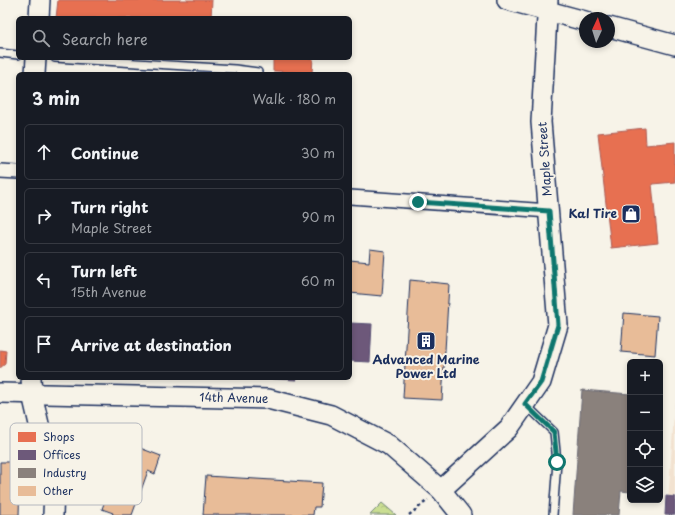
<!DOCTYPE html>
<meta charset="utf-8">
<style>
body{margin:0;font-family:"Playpen Sans",sans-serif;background:#242831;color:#f1f3f6}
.controls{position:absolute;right:12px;bottom:12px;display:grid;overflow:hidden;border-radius:6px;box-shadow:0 2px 6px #0003}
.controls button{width:36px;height:36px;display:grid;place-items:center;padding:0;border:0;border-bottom:1px solid #363941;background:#171b24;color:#f1f3f6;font:20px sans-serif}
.compass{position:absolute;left:579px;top:12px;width:36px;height:36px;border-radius:50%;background:#171b24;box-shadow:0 2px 6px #0003;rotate:4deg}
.stop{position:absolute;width:12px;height:12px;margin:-9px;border:3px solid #0f766e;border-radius:50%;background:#fff}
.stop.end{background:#0f766e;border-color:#fff;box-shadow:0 1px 4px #0008}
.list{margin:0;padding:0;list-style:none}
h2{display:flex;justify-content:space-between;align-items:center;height:52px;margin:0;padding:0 16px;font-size:17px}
h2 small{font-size:13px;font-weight:400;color:#9ea1a6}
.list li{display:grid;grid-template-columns:26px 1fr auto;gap:12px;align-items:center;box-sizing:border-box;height:56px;margin:0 8px 8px;padding:0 8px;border:1px solid #363941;border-radius:6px}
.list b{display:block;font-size:15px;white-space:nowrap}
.list p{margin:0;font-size:13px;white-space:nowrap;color:#9ea1a6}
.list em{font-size:13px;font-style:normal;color:#9ea1a6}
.icon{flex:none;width:22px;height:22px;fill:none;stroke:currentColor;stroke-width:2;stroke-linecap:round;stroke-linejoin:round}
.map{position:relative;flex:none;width:675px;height:515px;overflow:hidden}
.search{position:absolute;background:#171b24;box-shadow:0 2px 6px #0003;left:16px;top:16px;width:336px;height:44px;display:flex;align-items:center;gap:10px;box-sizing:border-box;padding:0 14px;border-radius:6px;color:#9ea1a6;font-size:15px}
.panel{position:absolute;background:#171b24;box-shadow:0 2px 6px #0003;left:16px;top:72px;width:336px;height:308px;border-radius:6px}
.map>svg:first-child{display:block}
.built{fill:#f2e2d0}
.forest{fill:url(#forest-crowns);stroke:#728678}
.shops{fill:#e76f51;stroke:#aa5c55}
.offices{fill:#6d597a;stroke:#544c72}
.industry{fill:#8a817c;stroke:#696873}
.building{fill:#e8bc98;stroke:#1b2f5e}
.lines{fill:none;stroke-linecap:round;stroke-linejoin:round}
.lane-casing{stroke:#1b2f5e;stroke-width:10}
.street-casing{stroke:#1b2f5e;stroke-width:16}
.secondary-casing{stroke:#1b2f5e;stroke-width:22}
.path{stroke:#1b2f5e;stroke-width:2.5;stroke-dasharray:3 3;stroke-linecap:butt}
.lane{stroke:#f7f3e8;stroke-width:7}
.street{stroke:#f7f3e8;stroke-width:13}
.secondary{stroke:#f7f3e8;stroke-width:19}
.route{stroke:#0f766e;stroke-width:5}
.labels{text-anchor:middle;stroke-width:4;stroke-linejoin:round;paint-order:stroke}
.street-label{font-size:12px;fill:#1b2f5e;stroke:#f7f3e8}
.poi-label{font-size:12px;font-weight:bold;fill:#1b2f5e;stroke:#f7f3e8;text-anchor:end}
.key{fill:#f7f3e8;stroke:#b5b8bf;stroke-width:1}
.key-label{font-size:11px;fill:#1b2f5e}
</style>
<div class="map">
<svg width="675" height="515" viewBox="0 0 675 515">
<defs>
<pattern id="forest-crowns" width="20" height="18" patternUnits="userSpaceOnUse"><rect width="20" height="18" fill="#cade92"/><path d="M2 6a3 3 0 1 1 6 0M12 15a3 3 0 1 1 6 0" fill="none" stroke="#adbf80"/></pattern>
</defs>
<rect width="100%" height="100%" fill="#f7f3e8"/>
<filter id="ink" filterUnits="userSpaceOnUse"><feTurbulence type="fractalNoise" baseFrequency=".025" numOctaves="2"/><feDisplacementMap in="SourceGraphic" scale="8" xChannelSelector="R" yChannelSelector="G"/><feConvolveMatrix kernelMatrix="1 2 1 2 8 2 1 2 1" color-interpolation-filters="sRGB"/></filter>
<g filter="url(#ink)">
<path class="built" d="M675 401V515H667Z"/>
<path class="forest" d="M382 503 396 515H370Z"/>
<path class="shops" d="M58 0H212L211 18H56Z
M273 58H313L312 73 273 71Z
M645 128 646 145 675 142V182L652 184 658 243 611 248 598 133Z
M0 350 6 351 5 364 0 368Z"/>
<path class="offices" d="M350 323 372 324 370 362 350 361Z
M261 378H296V380Z
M666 496 675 497V515H665Z"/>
<path class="industry" d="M582 390 630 394V492L621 491 619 515H573Z"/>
<path class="building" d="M370 249 385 251 382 296 350 293V260L369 262Z
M410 280 449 284 442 400 403 398Z
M624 313 658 316 655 355 621 352Z
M132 445 161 456 155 474 148 471 132 515H112L113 513 102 509 119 460 125 463Z
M0 462H20V466L34 467 33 480 20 479 19 515H0Z
M206 476 322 483 320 507H314L313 515H203Z"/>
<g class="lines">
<g class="lane-casing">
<path id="lane" d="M0 53 18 55
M55 58 235 69 258 72
M526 405 554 432 557 462 553 515"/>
</g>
<g class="street-casing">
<path id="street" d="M0 171 18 172
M350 197 549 211"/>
</g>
<g class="secondary-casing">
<g id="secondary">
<path d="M507 0 585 21"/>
<path d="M39 18 40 0"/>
<path d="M609 27 675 45"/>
<path d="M35 74 36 58"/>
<path d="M31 378 32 394 54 489 53 515"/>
<path id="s1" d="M0 393 268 399 331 415 389 445 441 490 461 515"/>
<path d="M441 490 509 428 541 382 558 325 541 122 548 0"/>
</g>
</g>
<path class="path" d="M409 515 428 500"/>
<use href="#lane" class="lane"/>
<use href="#street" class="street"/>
<use href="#secondary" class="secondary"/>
</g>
</g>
<g class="lines" filter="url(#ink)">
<path class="route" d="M418 202 549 211 558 325 541 382 525 404 554 432 557 462"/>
</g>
<defs>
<g id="shop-square" transform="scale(1)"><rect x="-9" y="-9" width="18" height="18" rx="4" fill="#1b2f5e" stroke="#f7f3e8"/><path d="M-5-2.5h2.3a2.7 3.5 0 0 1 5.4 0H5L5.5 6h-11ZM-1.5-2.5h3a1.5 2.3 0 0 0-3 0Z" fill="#fff"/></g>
<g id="building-square" transform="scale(1)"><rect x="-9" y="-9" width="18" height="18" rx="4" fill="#1b2f5e" stroke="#f7f3e8"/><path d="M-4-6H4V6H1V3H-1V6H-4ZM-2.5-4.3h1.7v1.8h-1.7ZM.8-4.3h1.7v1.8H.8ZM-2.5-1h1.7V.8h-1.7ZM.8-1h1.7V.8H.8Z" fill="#fff"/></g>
</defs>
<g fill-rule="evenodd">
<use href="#shop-square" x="631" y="214"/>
<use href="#building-square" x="426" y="341"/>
</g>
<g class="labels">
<g class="street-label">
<text transform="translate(545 159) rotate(-94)" y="4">Maple Street</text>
<text dy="4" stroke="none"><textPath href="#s1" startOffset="234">14th Avenue</textPath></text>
</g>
<g class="poi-label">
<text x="617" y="218">Kal Tire</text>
<text x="426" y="364" text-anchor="middle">Advanced Marine<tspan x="426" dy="14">Power Ltd</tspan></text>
</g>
</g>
<rect x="10" y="423" width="132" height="82" rx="6" class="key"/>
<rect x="18" y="432" width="18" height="10" fill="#e76f51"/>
<rect x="18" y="450" width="18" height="10" fill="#6d597a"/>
<rect x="18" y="468" width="18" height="10" fill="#8a817c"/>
<rect x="18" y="486" width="18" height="10" fill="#e8bc98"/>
<g class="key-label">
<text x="43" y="441">Shops</text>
<text x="43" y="459">Offices</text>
<text x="43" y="477">Industry</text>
<text x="43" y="495">Other</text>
</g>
</svg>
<div class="controls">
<button>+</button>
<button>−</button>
<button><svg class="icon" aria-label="locate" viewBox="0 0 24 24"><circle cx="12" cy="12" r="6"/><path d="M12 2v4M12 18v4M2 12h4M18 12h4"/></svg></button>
<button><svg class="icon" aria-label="layers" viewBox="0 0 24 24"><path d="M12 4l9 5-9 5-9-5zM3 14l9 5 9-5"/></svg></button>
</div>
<svg class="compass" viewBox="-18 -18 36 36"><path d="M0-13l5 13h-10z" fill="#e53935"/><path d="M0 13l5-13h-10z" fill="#9ea1a6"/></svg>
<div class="stop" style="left:557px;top:462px"></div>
<div class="stop end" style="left:418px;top:202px"></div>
<div class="search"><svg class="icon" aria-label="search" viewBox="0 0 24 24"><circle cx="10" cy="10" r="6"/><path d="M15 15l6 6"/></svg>Search here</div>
<section class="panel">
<h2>3 min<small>Walk · 180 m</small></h2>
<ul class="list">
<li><svg class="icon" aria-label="ahead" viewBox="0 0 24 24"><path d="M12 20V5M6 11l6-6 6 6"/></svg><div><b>Continue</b></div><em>30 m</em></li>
<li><svg class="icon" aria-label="right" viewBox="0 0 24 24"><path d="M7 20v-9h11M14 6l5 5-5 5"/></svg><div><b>Turn right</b><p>Maple Street</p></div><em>90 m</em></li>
<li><svg class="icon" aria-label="left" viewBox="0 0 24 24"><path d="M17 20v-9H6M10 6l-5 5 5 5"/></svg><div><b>Turn left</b><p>15th Avenue</p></div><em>60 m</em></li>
<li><svg class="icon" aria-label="arrive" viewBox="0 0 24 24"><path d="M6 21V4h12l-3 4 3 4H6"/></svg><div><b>Arrive at destination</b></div></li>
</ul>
</section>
</div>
